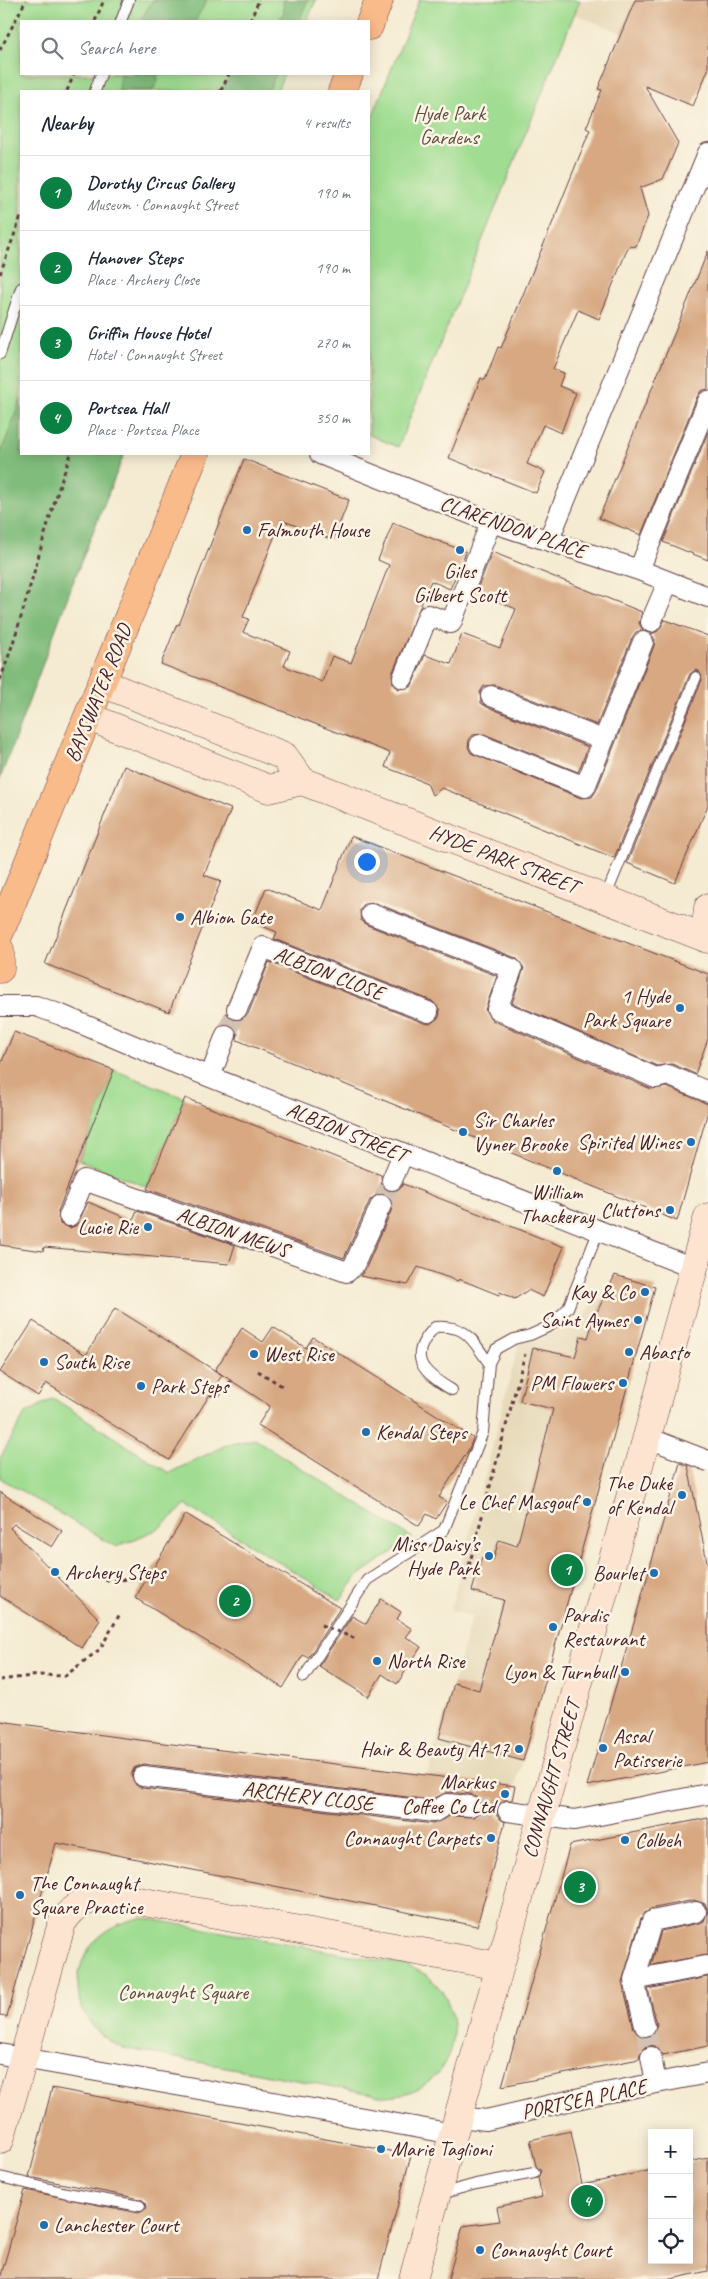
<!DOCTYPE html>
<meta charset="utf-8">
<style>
body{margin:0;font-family:Caveat,sans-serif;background:#f2f2f3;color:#1f2937}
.controls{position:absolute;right:15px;bottom:15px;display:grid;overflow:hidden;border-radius:0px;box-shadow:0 2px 12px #0003}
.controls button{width:45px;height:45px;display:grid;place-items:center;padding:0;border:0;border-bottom:1px solid #e0e1e3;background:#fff;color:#1f2937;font:25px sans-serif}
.you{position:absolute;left:366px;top:861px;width:18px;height:18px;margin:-12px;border:4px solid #fff;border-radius:50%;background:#1a73e8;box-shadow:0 0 0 8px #1a73e833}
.badge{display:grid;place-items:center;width:32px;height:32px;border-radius:50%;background:#0b8043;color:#fff;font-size:16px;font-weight:700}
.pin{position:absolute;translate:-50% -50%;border:2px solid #fff;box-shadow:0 1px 5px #0006}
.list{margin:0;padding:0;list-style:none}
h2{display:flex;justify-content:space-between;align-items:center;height:65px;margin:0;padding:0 20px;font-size:21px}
h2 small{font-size:16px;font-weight:400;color:#747a83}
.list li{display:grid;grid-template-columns:32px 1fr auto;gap:15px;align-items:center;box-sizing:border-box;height:75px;padding:0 20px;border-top:1px solid #e0e1e3}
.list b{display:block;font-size:19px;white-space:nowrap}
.list p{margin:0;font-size:16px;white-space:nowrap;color:#747a83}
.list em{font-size:16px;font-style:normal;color:#747a83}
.icon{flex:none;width:28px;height:28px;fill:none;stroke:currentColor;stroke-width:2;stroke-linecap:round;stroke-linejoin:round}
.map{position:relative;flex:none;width:708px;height:2279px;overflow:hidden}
.search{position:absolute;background:#fff;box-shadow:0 2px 12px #0003;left:20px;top:20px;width:350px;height:55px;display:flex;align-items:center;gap:12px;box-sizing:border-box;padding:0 18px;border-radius:0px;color:#747a83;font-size:19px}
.panel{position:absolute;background:#fff;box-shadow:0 2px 12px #0003;left:20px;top:90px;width:350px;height:365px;border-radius:0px}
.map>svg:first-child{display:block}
.built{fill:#e7daba}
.green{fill:#a0dd92;stroke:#757e5e}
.forest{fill:#80bc7c;stroke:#656e54}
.building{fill:#d7a882;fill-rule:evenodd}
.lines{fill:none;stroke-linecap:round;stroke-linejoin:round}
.street-tunnel{stroke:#d3c2b1;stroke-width:20;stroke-dasharray:20 10;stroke-linecap:butt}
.lane-casing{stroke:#643e44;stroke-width:12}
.street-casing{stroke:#643e44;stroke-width:22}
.secondary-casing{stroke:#643e44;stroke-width:29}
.primary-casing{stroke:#643e44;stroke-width:29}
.path{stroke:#643e44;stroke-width:3;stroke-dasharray:4 4;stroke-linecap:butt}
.lane{stroke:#fff;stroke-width:10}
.street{stroke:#fff;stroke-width:20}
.secondary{stroke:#fde4d1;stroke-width:28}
.primary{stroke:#fabb8b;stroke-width:28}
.path-bridge{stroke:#643e44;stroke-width:3;stroke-dasharray:4 4;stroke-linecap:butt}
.poi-dot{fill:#1f6fb2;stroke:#fcf5e5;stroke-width:2}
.labels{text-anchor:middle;stroke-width:5;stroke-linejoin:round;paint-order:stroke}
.park-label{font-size:21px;fill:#604e45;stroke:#fcf5e5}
.street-label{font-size:21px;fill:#4a1f2b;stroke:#fcf5e5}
.poi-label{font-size:21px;fill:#4a1f2b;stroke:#fcf5e5;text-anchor:start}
</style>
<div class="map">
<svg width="708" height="2279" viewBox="0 0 708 2279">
<rect width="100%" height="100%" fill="#fcf5e5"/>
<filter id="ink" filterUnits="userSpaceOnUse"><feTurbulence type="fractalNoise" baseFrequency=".02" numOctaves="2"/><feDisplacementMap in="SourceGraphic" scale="10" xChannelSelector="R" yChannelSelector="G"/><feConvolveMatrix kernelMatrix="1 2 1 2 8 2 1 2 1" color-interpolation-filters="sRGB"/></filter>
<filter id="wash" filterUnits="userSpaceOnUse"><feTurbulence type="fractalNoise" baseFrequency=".0096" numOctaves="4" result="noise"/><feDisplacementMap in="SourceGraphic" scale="20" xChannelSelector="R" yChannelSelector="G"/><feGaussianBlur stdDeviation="1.12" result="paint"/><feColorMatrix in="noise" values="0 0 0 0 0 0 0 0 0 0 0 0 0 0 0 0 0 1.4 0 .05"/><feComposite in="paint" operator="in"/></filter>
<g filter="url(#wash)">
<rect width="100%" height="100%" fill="#f5ebd2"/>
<path class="built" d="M580 0H696L691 61 574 14Z
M615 1275 655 1287 498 1849 441 1839 456 1780 427 1775 472 1617 450 1611 519 1343 544 1337 560 1325 576 1329 595 1299H604Z"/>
<path class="green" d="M0 0H316L307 21H21V74H284L277 91H21V454H124L41 663 0 776Z
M419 0H580L398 447 369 435V125Z
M114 1070 185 1098 147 1187 79 1160Z
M53 1398 169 1473 226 1445 255 1439 412 1538 357 1577 340 1600 186 1505 158 1529 116 1547 0 1478V1458L25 1414Z
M144 1918 406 1965C416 1970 426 1973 433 1981 465 2011 458 2070 417 2089 406 2094 395 2096 383 2096L123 2048C53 2018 68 1926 144 1918Z"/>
<path class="forest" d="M153 0H207L195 21H140Z
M283 0H308L299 21H277L284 13Z
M120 74H157L158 81 152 91H119Z
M234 74H276L268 91H217Z
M21 399V454H124L81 561 0 779V455Z"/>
<g id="blocks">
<path class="building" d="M635 0H708V70L693 106 645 86 678 143 663 179 640 188 648 216 636 246 628 247 599 319 578 310 553 369 564 373 559 386 576 393 561 433 543 425 527 464 545 472 536 493 449 458 481 378 485 380 498 347 501 348 550 229 590 130 586 128 602 90 598 89Z
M708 251V389L701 391 697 397 641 535 599 518Z
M708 432V560L663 542Z
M244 459 349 500 333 540 281 520 243 617 249 619 243 632 290 651 284 666 322 682 332 656 351 663 389 565 378 560 393 523 466 552 450 589 431 581 392 674 393 685 399 689 411 687 425 655 451 664 462 634 500 648 516 609 476 592 492 552 642 612 639 623 643 630 636 632 632 638 597 725 495 685 484 686 480 692 481 703 487 707 588 747 578 772 484 734 473 735 469 740 468 747 471 753 581 798 592 797 596 791 654 646 655 640 651 634 658 631 665 620 708 636V805L675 883 627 863 702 680 699 671 695 670 690 674 614 858 442 788 432 795 427 783 385 767 390 753 161 664 177 624 179 625Z
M124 766 231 809 204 875 221 881 169 1012 45 964Z
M351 836 708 974V1039L695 1074 672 1064 657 1066 512 1003 524 968 516 958 375 903 364 904 360 910 361 921 367 925 497 976 485 1010 492 1020 651 1089 667 1087 708 1104V1111L677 1221 237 1040 238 1033 235 1027 230 1024H222L226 1013 232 1020 238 1021 248 1014 269 962 424 1023 430 1024 439 1017 440 1010 432 1001 274 939 277 932 252 922 266 888 322 910Z
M14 1032 114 1070 58 1211 60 1224 70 1228 77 1225 88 1202 133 1221 137 1211 235 1245 229 1264 44 1247 43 1251 0 1245V1066Z
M185 1098 381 1175 382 1187 388 1191 399 1190 403 1184 564 1247 543 1297 528 1290 515 1299 500 1292 499 1295 459 1279 458 1281 418 1267 408 1285 360 1276 365 1270 392 1209 391 1198 385 1194 379 1193 370 1200 344 1258 147 1189Z
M615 1275 655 1287 523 1761 439 1738 454 1683 479 1690 504 1600 472 1591 482 1557 493 1560 499 1540 517 1546 553 1409 520 1401 533 1348 575 1357 581 1336 588 1338 594 1318Z
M115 1308 222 1375 169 1460 46 1383 38 1396 0 1372 33 1321 86 1355Z
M273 1327 306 1348 313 1337 473 1438 469 1449 439 1497 447 1502 436 1519 427 1514 419 1526 258 1425 270 1406 215 1370 242 1328 263 1342Z
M680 1463 688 1466 708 1567V1762L587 1786Z
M0 1492 62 1531 52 1547 14 1524 10 1528 100 1620 82 1648 0 1596Z
M186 1514 340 1608 308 1658 303 1655 283 1688 135 1598Z
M381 1599 401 1612 397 1619 412 1629 406 1637 421 1647 397 1684 382 1674 368 1697 319 1666 352 1616 366 1624Z
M0 1721 139 1740 515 1786 512 1800H503L496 1809 497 1816 505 1822 477 1926 56 1843 7 2017 0 2016ZM144 1764 431 1800 447 1792 471 1794 480 1801 482 1808 475 1817 450 1816 433 1824 142 1788 136 1785 131 1775 134 1768Z
M708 1818V1955L651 1965 661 1931 699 1923 704 1921 708 1910 705 1904 694 1900 650 1909 641 1918 622 1982 634 2029 641 2037 647 2038 653 2034 657 2024 648 1989 708 1977V2046L663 2055 655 2046 648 2045 640 2053 639 2059 502 2086 570 1845Z
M52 2088 411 2155 378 2279H0L25 2190 139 2213 147 2208 146 2203 141 2199 29 2177Z
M571 2131 582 2185 652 2170V2260H689V2162L708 2158V2271L671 2279H448L463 2226 500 2221 497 2207 542 2197 538 2178 541 2171 536 2166 530 2140Z"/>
</g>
</g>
<g filter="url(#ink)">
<use href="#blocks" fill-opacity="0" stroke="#643e44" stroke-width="1"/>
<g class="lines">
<path class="street-tunnel" d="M226 1035 237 1009
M381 1205 392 1180
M470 1806 508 1811
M645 2026 651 2057"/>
<g class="lane-casing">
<path id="lane" d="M121 21 129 0
M95 91 101 74
M0 354 21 288
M605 898 696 677
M452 1390C422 1372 406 1357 435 1327 468 1325 471 1339 489 1363
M304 1677 367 1580 444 1530 483 1432 489 1363 496 1349 514 1339 530 1335 550 1326 568 1308 598 1232
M0 2177 67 2193 140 2206
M440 2194 476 2184 534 2173"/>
</g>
<g class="street-casing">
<path id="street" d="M320 454 491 522 639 570 708 597
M549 539 708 153
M639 570 708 401
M651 622 668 582
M403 678 428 615 451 623 491 522
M491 696 603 740
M480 745 585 787 643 642
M371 914 512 969 497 1009 656 1078 668 1075 708 1092
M0 1006H36L61 1015 170 1061 693 1268
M237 1009 263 947 428 1012
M210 1077 226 1035
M392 1180 403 1154
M69 1216 84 1180 347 1272 354 1265 381 1205
M646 1437 708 1461
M143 1776 434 1812 447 1804 470 1806
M508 1811 574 1820 708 1794
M634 1980 705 1966
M645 2026 634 1980 652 1921 696 1912
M0 2054 454 2134
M651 2057 656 2083
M459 2117 486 2120 585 2097 708 2073"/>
</g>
<g class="secondary-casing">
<path id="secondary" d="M102 683 284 756 302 781 708 939
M89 717 269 789 302 781
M705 938 708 908
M0 2140 62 1923C75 1902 92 1896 116 1897L500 1966
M413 2279 708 1217"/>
</g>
<g class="primary-casing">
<path id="primary" d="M369 26 379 0
M342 91 349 74
M0 932 195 454
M0 950V969"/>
</g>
<path class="path" d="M95 21 104 0
M250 21 259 0
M0 50 26 0
M67 91 74 74
M221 91 229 74
M0 274 21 216
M0 680C28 606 43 528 71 454
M258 1371 282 1386
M210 1395 220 1394 231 1381
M105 1580 147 1579
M465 1581 525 1354
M0 1680 40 1675 65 1676 100 1649 121 1612"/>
<use href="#lane" class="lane"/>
<use href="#street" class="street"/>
<use href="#secondary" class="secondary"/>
<use href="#primary" class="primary"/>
<path class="path-bridge" d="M321 1625 356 1639"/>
</g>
</g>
<g class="poi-dot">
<circle cx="247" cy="530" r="5"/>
<circle cx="460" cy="550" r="5"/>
<circle cx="180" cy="917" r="5"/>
<circle cx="680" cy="1008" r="5"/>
<circle cx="463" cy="1132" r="5"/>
<circle cx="691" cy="1142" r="5"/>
<circle cx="557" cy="1171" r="5"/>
<circle cx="670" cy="1210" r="5"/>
<circle cx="148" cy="1227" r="5"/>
<circle cx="645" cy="1292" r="5"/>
<circle cx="638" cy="1320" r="5"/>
<circle cx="629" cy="1352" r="5"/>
<circle cx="254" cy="1354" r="5"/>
<circle cx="44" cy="1362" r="5"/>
<circle cx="623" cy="1383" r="5"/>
<circle cx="141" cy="1386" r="5"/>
<circle cx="366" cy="1432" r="5"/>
<circle cx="682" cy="1495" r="5"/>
<circle cx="587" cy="1502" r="5"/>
<circle cx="489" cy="1556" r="5"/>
<circle cx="55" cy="1572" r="5"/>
<circle cx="654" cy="1573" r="5"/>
<circle cx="553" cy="1627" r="5"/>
<circle cx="377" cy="1661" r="5"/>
<circle cx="625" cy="1672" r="5"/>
<circle cx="603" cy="1748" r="5"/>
<circle cx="519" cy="1749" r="5"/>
<circle cx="505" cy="1794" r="5"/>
<circle cx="491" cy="1838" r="5"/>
<circle cx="625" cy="1840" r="5"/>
<circle cx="20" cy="1895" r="5"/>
<circle cx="381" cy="2149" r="5"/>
<circle cx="44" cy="2225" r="5"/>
<circle cx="480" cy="2250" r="5"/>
</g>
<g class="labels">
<g class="park-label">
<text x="449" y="120">Hyde Park<tspan x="449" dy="24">Gardens</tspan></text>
<text x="183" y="1999">Connaught Square</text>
</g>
<g class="street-label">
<text transform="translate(513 527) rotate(19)" y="7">CLARENDON PLACE</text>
<text transform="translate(98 693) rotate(-68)" y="7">BAYSWATER ROAD</text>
<text transform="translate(504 859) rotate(21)" y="7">HYDE PARK STREET</text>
<text transform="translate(329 973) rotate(21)" y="7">ALBION CLOSE</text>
<text transform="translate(347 1132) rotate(22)" y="7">ALBION STREET</text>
<text transform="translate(233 1232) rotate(19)" y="7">ALBION MEWS</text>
<text transform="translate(551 1779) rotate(-74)" y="7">CONNAUGHT STREET</text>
<text transform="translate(308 1796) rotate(7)" y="7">ARCHERY CLOSE</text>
<text transform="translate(584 2099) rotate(-12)" y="7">PORTSEA PLACE</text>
</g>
<g class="poi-label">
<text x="257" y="537">Falmouth House</text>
<text x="460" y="578" text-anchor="middle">Giles<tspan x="460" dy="24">Gilbert Scott</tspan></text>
<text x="190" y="924">Albion Gate</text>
<text x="670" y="1003" text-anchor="end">1 Hyde<tspan x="670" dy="24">Park Square</tspan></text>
<text x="473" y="1127">Sir Charles<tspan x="473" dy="24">Vyner Brooke</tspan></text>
<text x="681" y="1149" text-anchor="end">Spirited Wines</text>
<text x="557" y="1199" text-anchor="middle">William<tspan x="557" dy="24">Thackeray</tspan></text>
<text x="660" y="1217" text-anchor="end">Cluttons</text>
<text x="138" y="1234" text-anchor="end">Lucie Rie</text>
<text x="635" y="1299" text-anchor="end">Kay &amp; Co</text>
<text x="628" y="1327" text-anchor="end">Saint Aymes</text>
<text x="639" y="1359">Abasto</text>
<text x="264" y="1361">West Rise</text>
<text x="54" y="1369">South Rise</text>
<text x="613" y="1390" text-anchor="end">PM Flowers</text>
<text x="151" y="1393">Park Steps</text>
<text x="376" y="1439">Kendal Steps</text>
<text x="672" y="1490" text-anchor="end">The Duke<tspan x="672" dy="24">of Kendal</tspan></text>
<text x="577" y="1509" text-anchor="end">Le Chef Masgouf</text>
<text x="479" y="1551" text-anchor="end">Miss Daisy’s<tspan x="479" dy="24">Hyde Park</tspan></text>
<text x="65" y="1579">Archery Steps</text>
<text x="644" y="1580" text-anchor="end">Bourlet</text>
<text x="563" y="1622">Pardis<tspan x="563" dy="24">Restaurant</tspan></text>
<text x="387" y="1668">North Rise</text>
<text x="615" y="1679" text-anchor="end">Lyon &amp; Turnbull</text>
<text x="613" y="1743">Assal<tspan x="613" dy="24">Patisserie</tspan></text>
<text x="509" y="1756" text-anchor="end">Hair &amp; Beauty At 17</text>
<text x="495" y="1789" text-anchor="end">Markus<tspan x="495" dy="24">Coffee Co Ltd</tspan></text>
<text x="481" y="1845" text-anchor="end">Connaught Carpets</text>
<text x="635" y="1847">Colbeh</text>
<text x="30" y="1890">The Connaught<tspan x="30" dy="24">Square Practice</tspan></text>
<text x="391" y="2156">Marie Taglioni</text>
<text x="54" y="2232">Lanchester Court</text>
<text x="490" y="2257">Connaught Court</text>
</g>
</g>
</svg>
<div class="controls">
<button>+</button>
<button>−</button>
<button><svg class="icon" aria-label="locate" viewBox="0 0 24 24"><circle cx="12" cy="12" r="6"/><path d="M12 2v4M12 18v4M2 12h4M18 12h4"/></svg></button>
</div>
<div class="you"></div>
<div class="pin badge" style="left:567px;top:1570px">1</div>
<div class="pin badge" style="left:235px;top:1601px">2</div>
<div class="pin badge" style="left:580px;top:1887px">3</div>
<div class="pin badge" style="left:587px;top:2201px">4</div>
<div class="search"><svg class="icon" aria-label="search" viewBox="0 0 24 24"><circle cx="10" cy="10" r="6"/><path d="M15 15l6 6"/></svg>Search here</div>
<section class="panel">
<h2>Nearby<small>4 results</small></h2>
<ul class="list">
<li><span class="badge">1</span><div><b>Dorothy Circus Gallery</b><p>Museum · Connaught Street</p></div><em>190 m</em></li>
<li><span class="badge">2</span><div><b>Hanover Steps</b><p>Place · Archery Close</p></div><em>190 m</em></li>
<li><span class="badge">3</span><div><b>Griffin House Hotel</b><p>Hotel · Connaught Street</p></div><em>270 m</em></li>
<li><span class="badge">4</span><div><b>Portsea Hall</b><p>Place · Portsea Place</p></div><em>350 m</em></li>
</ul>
</section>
</div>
